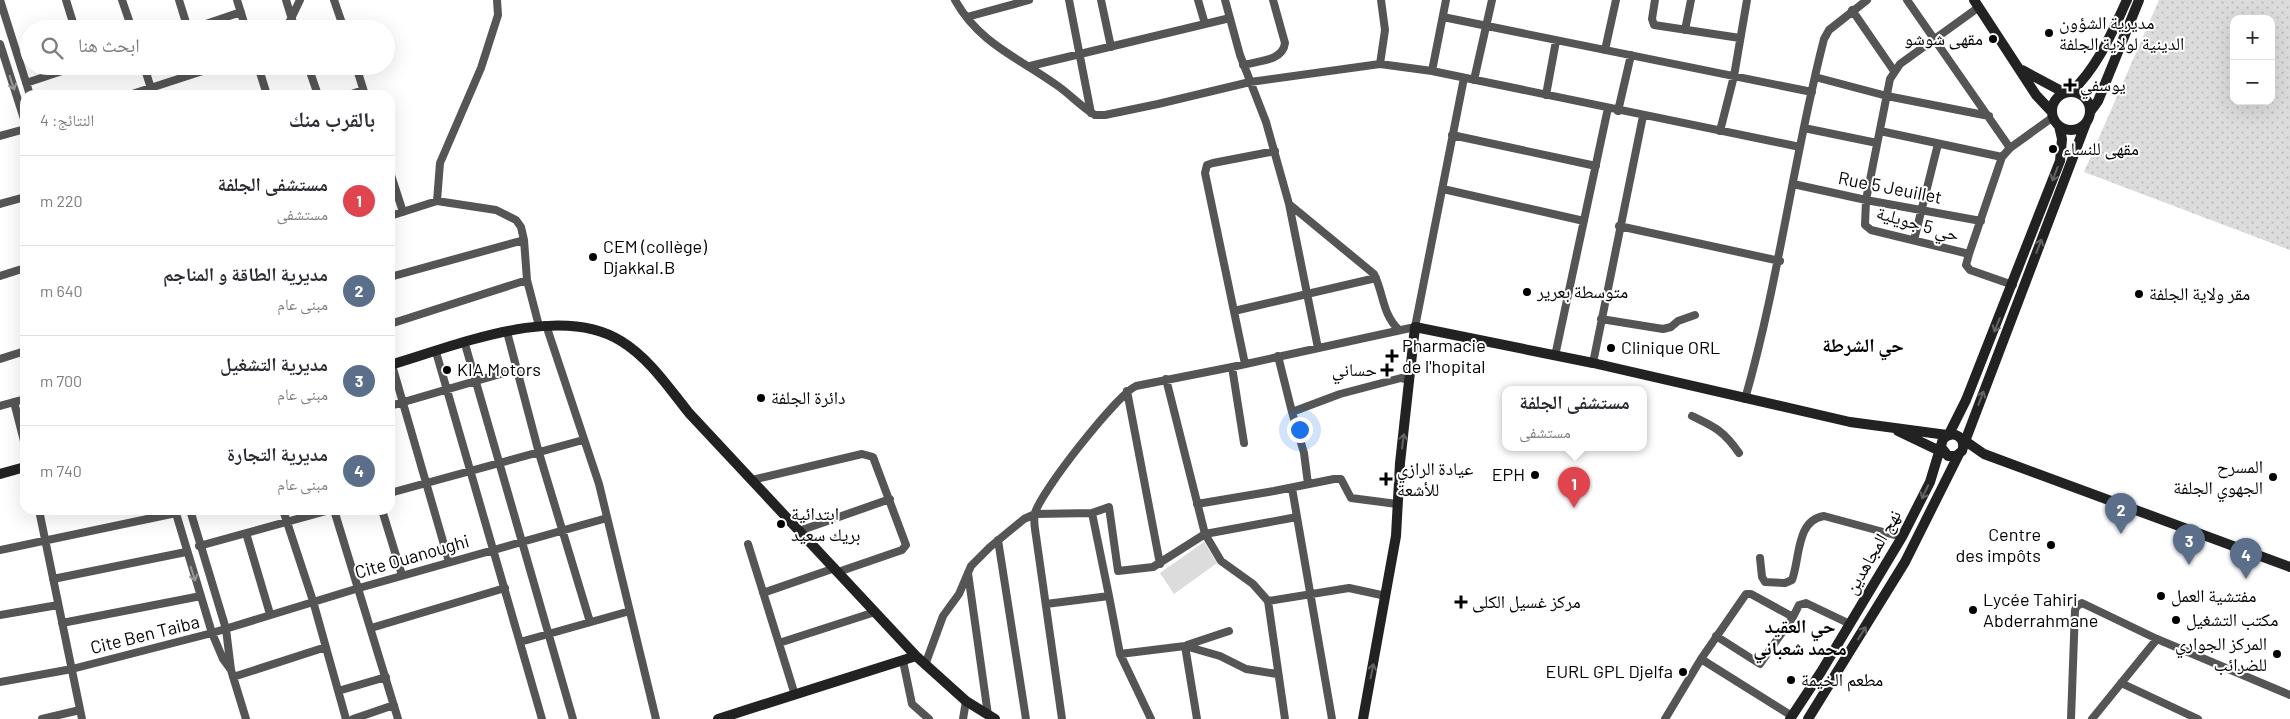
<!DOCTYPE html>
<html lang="ar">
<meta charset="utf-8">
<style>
body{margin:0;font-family:Barlow,"Noto Naskh Arabic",sans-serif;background:#f2f2f3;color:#2b2b33;direction:rtl}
.controls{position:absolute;right:15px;top:15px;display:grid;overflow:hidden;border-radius:10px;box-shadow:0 5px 20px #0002}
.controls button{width:45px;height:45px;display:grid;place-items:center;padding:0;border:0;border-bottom:1px solid #e1e1e2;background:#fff;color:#2b2b33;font:25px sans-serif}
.you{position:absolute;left:1299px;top:429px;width:18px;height:18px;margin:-12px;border:4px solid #fff;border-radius:50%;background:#1a73e8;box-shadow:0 0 0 8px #1a73e833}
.badge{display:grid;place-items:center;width:32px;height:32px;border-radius:50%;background:#111827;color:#fff;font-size:16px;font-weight:700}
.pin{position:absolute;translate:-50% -41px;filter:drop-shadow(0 1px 2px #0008)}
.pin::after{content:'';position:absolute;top:26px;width:18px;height:15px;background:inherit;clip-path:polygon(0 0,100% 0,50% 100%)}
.popup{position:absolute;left:1502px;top:386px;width:145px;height:65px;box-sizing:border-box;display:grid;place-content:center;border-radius:10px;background:#fff;filter:drop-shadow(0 1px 4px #0005);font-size:16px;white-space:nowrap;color:#7c7c81}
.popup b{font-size:19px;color:#2b2b33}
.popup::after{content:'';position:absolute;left:50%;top:100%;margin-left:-10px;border:10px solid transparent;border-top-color:#fff}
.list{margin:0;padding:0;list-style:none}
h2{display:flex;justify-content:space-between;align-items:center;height:65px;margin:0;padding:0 20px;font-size:21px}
h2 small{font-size:16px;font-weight:400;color:#7c7c81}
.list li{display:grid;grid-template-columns:32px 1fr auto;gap:15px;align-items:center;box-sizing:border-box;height:90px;padding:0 20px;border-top:1px solid #e1e1e2}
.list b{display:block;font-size:19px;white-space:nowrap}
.list p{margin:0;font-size:16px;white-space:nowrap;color:#7c7c81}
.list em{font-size:16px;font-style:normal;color:#7c7c81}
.icon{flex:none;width:28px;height:28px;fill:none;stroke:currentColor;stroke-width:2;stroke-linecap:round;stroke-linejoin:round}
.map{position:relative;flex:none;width:2290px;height:719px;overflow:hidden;direction:ltr}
.search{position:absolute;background:#fff;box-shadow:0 5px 20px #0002;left:20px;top:20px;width:375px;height:55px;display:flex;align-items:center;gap:12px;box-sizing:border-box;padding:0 18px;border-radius:28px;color:#7c7c81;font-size:19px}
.panel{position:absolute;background:#fff;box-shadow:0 5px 20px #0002;left:20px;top:90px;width:375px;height:425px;border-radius:15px;direction:rtl}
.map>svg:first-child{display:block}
.grass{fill:#dcdcdc}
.park{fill:url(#park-dots);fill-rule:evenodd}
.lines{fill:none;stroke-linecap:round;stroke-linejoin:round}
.street{stroke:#555;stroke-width:8}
.secondary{stroke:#222;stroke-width:10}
.oneway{stroke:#999}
.oneway2{stroke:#646464}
.poi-dot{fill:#000;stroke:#fff;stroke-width:2}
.labels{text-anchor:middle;stroke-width:4;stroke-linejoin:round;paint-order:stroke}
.poi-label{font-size:18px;fill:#000;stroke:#fff;text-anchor:start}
.street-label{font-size:18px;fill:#000;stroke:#fff}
.neighbourhood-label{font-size:19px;font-weight:bold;fill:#000;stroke:#fff}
</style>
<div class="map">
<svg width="2290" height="719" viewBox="0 0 2290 719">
<defs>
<pattern id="park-dots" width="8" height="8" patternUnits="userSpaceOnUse" patternTransform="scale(1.25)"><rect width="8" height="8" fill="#dcdcdc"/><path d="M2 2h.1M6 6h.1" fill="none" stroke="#bbb" stroke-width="1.8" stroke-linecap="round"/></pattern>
</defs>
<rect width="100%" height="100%" fill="#fff"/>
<path class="grass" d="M1204 542 1217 563 1174 594 1160 573Z"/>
<path class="park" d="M2159 0H2290V250L2084 172ZM2234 19H2271V101H2234Z"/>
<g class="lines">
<path class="street" d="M0 0 30 95
M66 0 75 29
M122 0 132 29
M179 0 188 29
M237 0 246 29
M286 0 295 29
M334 0 344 29
M955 0C979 43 1017 57 1055 84 1069 93 1081 107 1095 115H1105L1158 104 1250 82 1380 64 1432 71 1800 147
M1069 0 1091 113
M1101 0 1111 47
M1198 0 1205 24
M1225 0 1240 55 1266 122 1289 204 1374 274C1384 294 1382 314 1399 330
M1655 0 1652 19 1654 25 1740 38
M1907 0 2010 148
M1979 7 1900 64 1890 79 1866 200 1865 225 1871 230 1969 254 2002 157 2010 148 2053 117
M1852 10 1894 71
M967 17 1029 0
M1443 17 1812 92
M191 29 241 12
M286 29 300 0
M1685 30 1691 0
M0 44 25 122
M1605 50 1616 0
M1380 64 1385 30 1381 0
M1243 65C1258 61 1283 61 1285 43L1273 0
M144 66 153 95
M258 66 267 95
M308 66 318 95
M356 66 365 95
M1030 66 1230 18
M1432 71 1446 0
M1815 77 1887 96 1989 116
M1474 80 1492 0
M26 83 77 66
M129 95 218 66
M349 95 363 90
M1546 95 1556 41
M1618 111 1631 55
M1804 128 1877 143
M1720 131 1734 76 1747 0
M1880 131 2002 157
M1452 135 1596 166
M0 136 25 129
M390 172 403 212
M1793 184 1866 200 1981 221
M1443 189 1584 221
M437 201 440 163 481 68 498 15 497 0
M0 204 25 197
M1289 204 1318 348
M390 216 437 201 496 210 516 220 521 227 524 240 527 280 539 326
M1619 226 1780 261
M1914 240 1938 144
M1969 254 1966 265 1970 270 2013 285
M0 276 25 268
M390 277 524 240
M1234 311 1376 278
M1601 319 1663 329 1671 327 1678 321 1695 315
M390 324 527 280
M546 325 599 484 656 719
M507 332 539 453 590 622
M465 344 573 719
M436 352 542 719
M1278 356 1292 412
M1555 356 1608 108
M0 359 25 351
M1593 363 1643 116
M1245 364 1205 173 1207 165 1213 163 1275 151
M392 365 449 562
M1232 367 1244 443
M1166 379 1205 534 1221 561 1253 584 1268 601 1285 719
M1127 391 1160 564
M1745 399C1779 281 1793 159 1824 39L1829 30 1867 0
M14 402 25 445
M0 406 25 399
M390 406 517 369
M1692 416C1715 427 1724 431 1739 453
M752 480 862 454 873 457 906 545 902 550 838 572
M1308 484 1304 453 1292 412 1340 394 1401 378 1410 380
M1292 488 1297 517
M390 493 583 440
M1197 504 1274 491 1334 479H1341L1351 498 1397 504
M39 510 82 719
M175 510 212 633 223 659 231 670
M190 510 226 629 231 670 246 719
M283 510 313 601 346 719
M334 510 398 719
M382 510 402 575
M799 531 890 499
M246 533 270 614
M998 540 1026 719
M748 544 795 695
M199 546 330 510
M0 550 176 513
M1760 558 1762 577 1765 582 1785 583 1792 580C1800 559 1796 520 1824 516L1902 537
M968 573 988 715
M53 579 186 552
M763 593 835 568
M1109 596 1120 654 1151 719
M1268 601 1349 588 1386 596
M1046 604 1109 596 1092 513 1109 507 1118 571 1153 567 1205 534 1297 517 1332 719
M0 615 58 605
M62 623 201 596
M371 628 505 588
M1716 636 1760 664 1793 617
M520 642 630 611
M779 643 875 612
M1187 645 1229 631
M1185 646 1220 656 1246 669 1277 674
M1120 654 1185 646 1197 719
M1701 659 1792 716
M903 661 912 704 929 719
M925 665 943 616 959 594 971 566 990 547 1024 519 1035 514 1092 513
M233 677 326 647
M0 682 72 669 212 633 359 588 607 518
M2121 683 2198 719
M338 691 386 677
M42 719 80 710
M353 719 394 705
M963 719 966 701
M1062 719 1036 536C1035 529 1033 520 1035 513 1041 491 1117 395 1136 386L1232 367 1415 327 1464 78
M1665 719 1701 659 1746 594H1751L1793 617 1799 605 1806 603 1850 624
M2071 719 2075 610 2077 606 2082 603 2157 639 2290 695
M2092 719 2157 639"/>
<path class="secondary" d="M1974 0 2036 95 2052 112
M2022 70 2065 93
M2052 111a19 19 0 1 1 38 0a19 19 0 1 1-38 0Z
M2071 92C2098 67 2112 32 2127 0
M2090 112 2098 101 2139 0
M390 365C455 346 559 302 621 341 649 358 669 388 689 413L916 656 966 701 995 719
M1898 431 1944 453
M1949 434 1966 400 2060 161 2062 139 2059 126
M1961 438 1984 454 2290 567
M1964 444 2086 123
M0 474 25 467
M718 719 916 656
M1363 719 1396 536 1400 463 1415 327 1593 363 1850 422 1947 435
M1790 719 1821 672 1902 537 1930 482 1943 439C1954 429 1967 438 1962 451L1956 456H1948L1941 447
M1808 719 1905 562 1959 454"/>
</g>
<defs><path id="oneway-shaft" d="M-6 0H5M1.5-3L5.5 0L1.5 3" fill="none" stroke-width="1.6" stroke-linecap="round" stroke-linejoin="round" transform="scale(1.25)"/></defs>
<g class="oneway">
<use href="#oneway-shaft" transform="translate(12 83) rotate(72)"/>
<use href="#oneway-shaft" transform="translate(193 574) rotate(72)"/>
</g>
<g class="oneway2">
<use href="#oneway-shaft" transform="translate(2055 174) rotate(111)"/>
<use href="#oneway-shaft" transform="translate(2039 246) rotate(-69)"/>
<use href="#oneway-shaft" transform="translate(1997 325) rotate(112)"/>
<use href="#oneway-shaft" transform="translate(1981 398) rotate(-69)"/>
<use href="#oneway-shaft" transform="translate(1403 441) rotate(-83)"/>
<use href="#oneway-shaft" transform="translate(1925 492) rotate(115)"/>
<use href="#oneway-shaft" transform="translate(1862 633) rotate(-58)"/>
<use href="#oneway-shaft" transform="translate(1372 671) rotate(-79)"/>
</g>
<g class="poi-dot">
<circle cx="2049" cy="33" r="5"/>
<circle cx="1993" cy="39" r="5"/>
<path d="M2067.5 77.5h5v5h5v5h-5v5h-5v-5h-5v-5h5z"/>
<circle cx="2053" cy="149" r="5"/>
<circle cx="593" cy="257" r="5"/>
<circle cx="1527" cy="292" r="5"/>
<circle cx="2139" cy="294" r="5"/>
<circle cx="1611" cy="348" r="5"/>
<path d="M1389.5 348.5h5v5h5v5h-5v5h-5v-5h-5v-5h5z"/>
<circle cx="447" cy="370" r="5"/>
<path d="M1384.5 362.5h5v5h5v5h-5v5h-5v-5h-5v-5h5z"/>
<circle cx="761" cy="398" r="5"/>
<circle cx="1535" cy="475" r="5"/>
<circle cx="2273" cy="477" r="5"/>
<path d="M1383.5 471.5h5v5h5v5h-5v5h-5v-5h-5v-5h5z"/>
<circle cx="781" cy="524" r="5"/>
<circle cx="2051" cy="545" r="5"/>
<circle cx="2161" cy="596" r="5"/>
<path d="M1458.5 594.5h5v5h5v5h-5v5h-5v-5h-5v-5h5z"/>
<circle cx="1973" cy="610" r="5"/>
<circle cx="2176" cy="620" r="5"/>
<circle cx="2277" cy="654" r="5"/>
<circle cx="1683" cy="672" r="5"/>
<circle cx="1791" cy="680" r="5"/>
</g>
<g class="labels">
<g class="poi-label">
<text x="2059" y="29">مديرية الشؤون<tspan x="2059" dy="21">الدينية لولاية الجلفة</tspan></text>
<text x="1983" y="45" text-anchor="end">مقهى شوشو</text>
<text x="2080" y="91">يوسفي</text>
<text x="2063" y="155">مقهى للنساء</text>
<text x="603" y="253">CEM (collège)<tspan x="603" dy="21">Djakkal.B</tspan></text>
<text x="1537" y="298">متوسطة بعرير</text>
<text x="2149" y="300">مقر ولاية الجلفة</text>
<text x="1402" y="352">Pharmacie<tspan x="1402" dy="21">de l'hopital</tspan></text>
<text x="1621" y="354">Clinique ORL</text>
<text x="457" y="376">KIA Motors</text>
<text x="1377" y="376" text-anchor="end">حساني</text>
<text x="771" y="404">دائرة الجلفة</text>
<text x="2263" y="473" text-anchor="end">المسرح<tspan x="2263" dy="21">الجهوي الجلفة</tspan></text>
<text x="1397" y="475">عيادة الرازي<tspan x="1397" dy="21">للأشعة</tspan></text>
<text x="1525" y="481" text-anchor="end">EPH</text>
<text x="791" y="520">ابتدائية<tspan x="791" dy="21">بريك سعيد</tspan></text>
<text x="2041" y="541" text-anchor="end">Centre<tspan x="2041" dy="21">des impôts</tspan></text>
<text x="2171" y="602">مفتشية العمل</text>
<text x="1983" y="606">Lycée Tahiri<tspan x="1983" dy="21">Abderrahmane</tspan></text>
<text x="1472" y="608">مركز غسيل الكلى</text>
<text x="2186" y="626">مكتب التشغيل</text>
<text x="2267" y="650" text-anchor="end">المركز الجواري<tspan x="2267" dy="21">للضرائب</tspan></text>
<text x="1673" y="678" text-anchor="end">EURL GPL Djelfa</text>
<text x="1801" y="686">مطعم الخيمة</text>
</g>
<g class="street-label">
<text transform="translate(1890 188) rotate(11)" y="6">Rue 5 Jeuillet</text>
<text transform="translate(1918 224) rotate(16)" y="6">حي 5 جويلية</text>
<text transform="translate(1873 552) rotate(-60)" y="6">نهج المجاهدين</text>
<text transform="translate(412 557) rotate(-16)" y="6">Cite Ouanoughi</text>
<text transform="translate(145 635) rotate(-14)" y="6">Cite Ben Taiba</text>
</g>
<g class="neighbourhood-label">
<text x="1863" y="352">حي الشرطة</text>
<text x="1800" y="633">حي العقيد<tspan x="1800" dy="22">محمد شعباني</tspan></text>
</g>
</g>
</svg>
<div class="controls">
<button>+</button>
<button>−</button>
</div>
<div class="you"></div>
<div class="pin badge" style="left:1574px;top:508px;background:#e0444e">1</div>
<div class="popup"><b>مستشفى الجلفة</b>مستشفى</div>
<div class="pin badge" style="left:2121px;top:534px;background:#5c6f8a">2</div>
<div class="pin badge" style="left:2189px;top:565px;background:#5c6f8a">3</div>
<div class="pin badge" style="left:2246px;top:579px;background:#5c6f8a">4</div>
<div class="search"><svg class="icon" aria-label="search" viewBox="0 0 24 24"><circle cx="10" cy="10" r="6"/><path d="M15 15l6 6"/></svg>ابحث هنا</div>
<section class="panel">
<h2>بالقرب منك<small>النتائج: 4</small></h2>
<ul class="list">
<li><span class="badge" style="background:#e0444e">1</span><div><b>مستشفى الجلفة</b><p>مستشفى</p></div><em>220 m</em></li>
<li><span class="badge" style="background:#5c6f8a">2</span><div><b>مديرية الطاقة و المناجم</b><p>مبنى عام</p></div><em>640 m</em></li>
<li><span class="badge" style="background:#5c6f8a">3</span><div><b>مديرية التشغيل</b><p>مبنى عام</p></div><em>700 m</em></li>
<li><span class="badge" style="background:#5c6f8a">4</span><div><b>مديرية التجارة</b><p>مبنى عام</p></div><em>740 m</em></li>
</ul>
</section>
</div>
